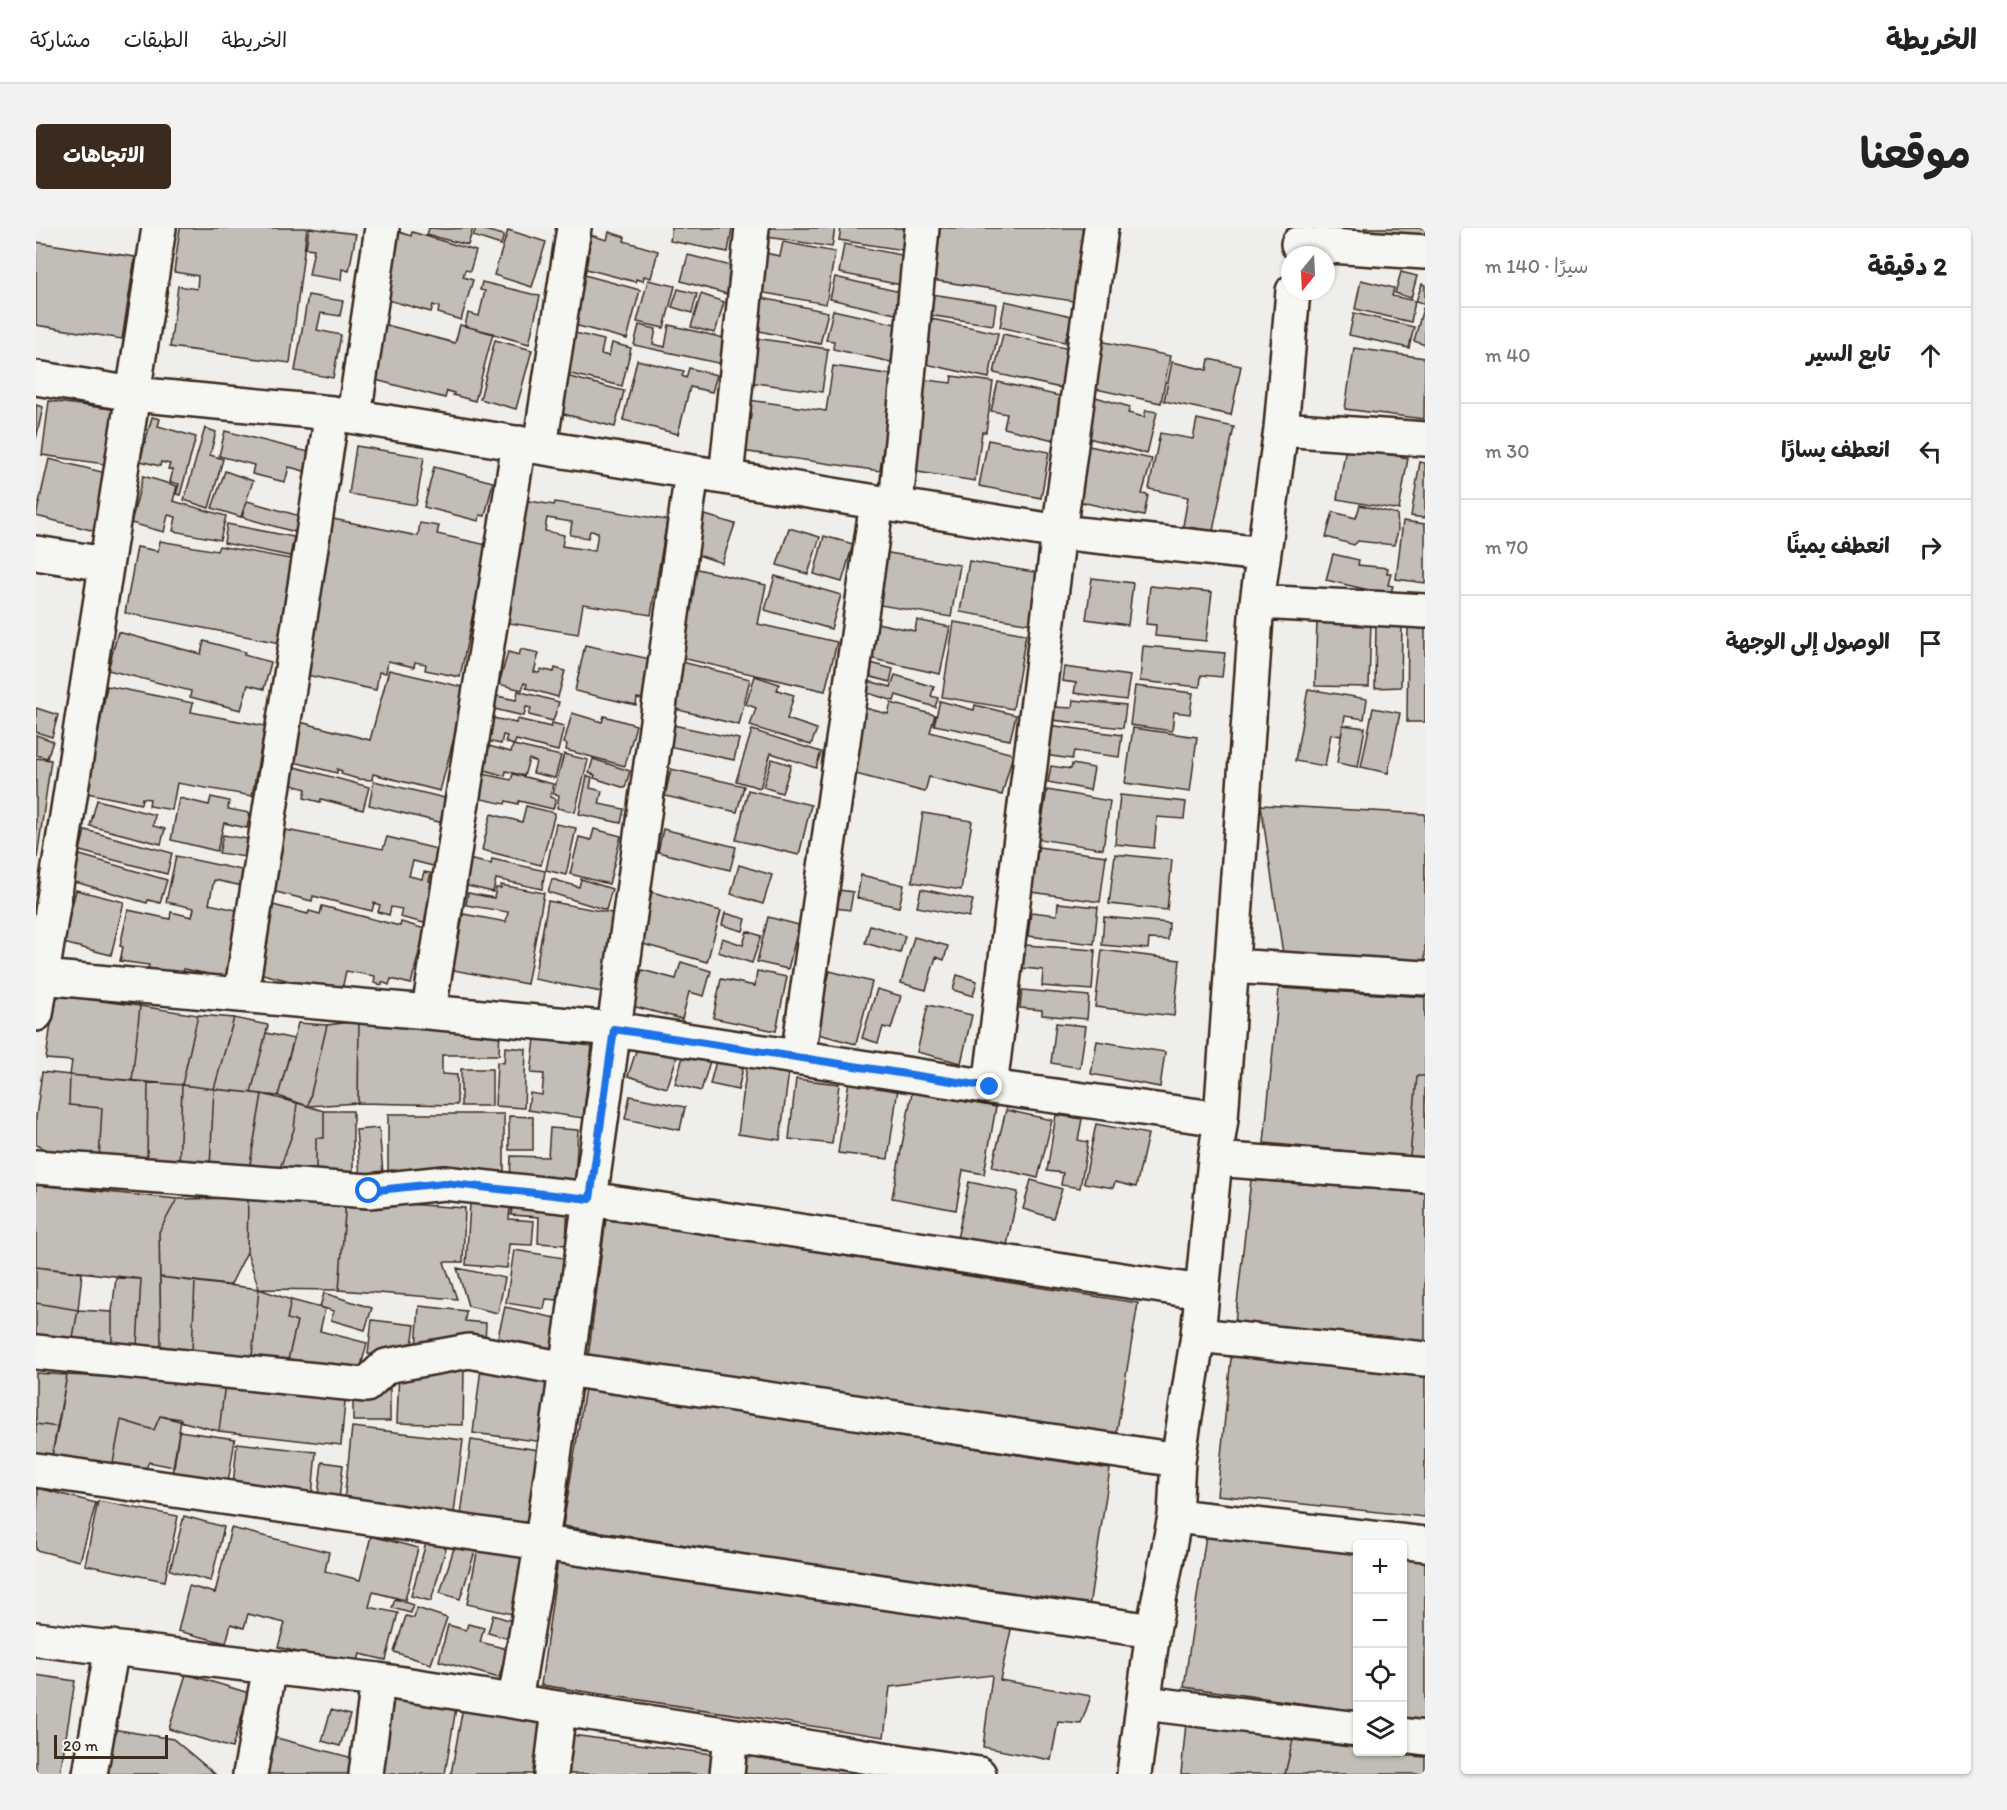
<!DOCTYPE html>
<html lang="ar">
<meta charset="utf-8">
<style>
body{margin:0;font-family:Itim,"Playpen Sans Arabic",sans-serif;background:#f2f2f2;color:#222;direction:rtl}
.controls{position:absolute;right:18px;bottom:18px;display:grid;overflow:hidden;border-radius:6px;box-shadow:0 2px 4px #0004}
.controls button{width:54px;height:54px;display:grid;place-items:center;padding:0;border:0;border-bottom:2px solid #e0e0e0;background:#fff;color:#222;font:30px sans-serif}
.compass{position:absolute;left:1245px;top:18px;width:54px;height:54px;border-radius:50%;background:#fff;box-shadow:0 2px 4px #0004;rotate:198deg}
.scale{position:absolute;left:18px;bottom:15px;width:114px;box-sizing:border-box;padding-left:6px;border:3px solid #3b2a1e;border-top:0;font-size:16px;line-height:21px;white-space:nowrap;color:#3b2a1e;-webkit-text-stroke:4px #f6f6f2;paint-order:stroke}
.stop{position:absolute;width:18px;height:18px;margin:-14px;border:4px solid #1a73e8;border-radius:50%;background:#fff}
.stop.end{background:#1a73e8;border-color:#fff;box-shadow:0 2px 6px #0008}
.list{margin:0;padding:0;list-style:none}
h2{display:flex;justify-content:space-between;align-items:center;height:78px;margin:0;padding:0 24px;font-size:26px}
h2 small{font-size:20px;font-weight:400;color:#767676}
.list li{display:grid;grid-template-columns:39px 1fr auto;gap:18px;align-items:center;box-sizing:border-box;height:96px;padding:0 24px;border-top:2px solid #e0e0e0}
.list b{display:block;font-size:22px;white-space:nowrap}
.list em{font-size:20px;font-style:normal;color:#767676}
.icon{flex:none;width:33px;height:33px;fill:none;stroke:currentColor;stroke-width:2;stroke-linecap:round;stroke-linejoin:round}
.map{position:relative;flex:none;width:1389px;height:1546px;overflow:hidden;direction:ltr;border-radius:6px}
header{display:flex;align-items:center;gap:36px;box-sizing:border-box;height:84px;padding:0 30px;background:#fff;border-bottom:2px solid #e0e0e0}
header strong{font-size:28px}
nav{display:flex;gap:33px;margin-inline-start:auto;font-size:21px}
.intro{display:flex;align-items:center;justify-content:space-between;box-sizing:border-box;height:144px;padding:0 36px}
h1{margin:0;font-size:42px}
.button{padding:15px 27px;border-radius:6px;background:#3b2a1e;color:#fff;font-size:21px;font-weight:700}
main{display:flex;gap:36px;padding:0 36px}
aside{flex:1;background:#fff;border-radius:6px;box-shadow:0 2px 4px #0004}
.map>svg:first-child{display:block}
.building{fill:#c2bdb7;stroke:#3b2a1e;stroke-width:1.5;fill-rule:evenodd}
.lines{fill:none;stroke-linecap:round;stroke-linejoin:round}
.street-casing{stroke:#3b2a1e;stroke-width:38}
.street{stroke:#f6f6f2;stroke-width:33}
.route{stroke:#1a73e8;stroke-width:8}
</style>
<header>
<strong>الخريطة</strong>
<nav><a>الخريطة</a><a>الطبقات</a><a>مشاركة</a></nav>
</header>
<div class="intro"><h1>موقعنا</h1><a class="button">الاتجاهات</a></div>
<main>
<aside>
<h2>2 دقيقة<small>سيرًا · 140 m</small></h2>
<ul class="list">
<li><svg class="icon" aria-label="ahead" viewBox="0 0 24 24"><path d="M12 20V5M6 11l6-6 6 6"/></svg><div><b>تابع السير</b></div><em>40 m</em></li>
<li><svg class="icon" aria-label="left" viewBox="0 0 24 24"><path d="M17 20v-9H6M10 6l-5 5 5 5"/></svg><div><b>انعطف يسارًا</b></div><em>30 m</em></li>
<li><svg class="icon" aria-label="right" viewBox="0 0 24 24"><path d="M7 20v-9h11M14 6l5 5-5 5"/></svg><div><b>انعطف يمينًا</b></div><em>70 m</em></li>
<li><svg class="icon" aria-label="arrive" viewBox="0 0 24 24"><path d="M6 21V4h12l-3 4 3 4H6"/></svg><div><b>الوصول إلى الوجهة</b></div></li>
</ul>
</aside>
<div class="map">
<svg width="1389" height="1546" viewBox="0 0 1389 1546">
<rect width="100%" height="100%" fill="#efeeea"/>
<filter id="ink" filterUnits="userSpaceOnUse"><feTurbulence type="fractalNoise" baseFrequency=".0167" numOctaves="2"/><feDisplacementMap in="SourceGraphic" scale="12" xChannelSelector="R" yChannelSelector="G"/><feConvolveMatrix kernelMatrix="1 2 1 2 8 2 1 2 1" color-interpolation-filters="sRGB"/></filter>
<g filter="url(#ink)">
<path class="building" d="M144 0H271L254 135 134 119 142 58 161 61 162 48 138 44Z
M273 0 320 6 313 43 306 41 305 52 273 47 278 21 270 20Z
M393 0 409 1 437 0 432 17 391 7Z
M440 0 468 7 465 17 437 8Z
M636 0H696L692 24 634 13Z
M726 0H799L796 19 725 8Z
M805 0H877L874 23 803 12Z
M897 0H1048L1037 73 889 51Z
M1328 0H1389V10L1328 8Z
M472 2 510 14 496 59 458 47Z
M360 3 375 8 376 4 440 23 434 43 429 42 427 49 437 52 425 92 402 85 403 79 397 77 395 84 341 69Z
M544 4 571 12 573 4 589 9 588 13 622 23 615 50 608 48 607 53 600 51V54L535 37Z
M0 14 99 29 86 111 0 97Z
M747 14 799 24 790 76 717 63 724 24 744 28Z
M808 16 876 29 871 58 803 45Z
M652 27 699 39 691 66 645 53Z
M1365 44 1381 48 1375 70 1359 65Z
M541 45 604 62 591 111 527 94Z
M799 49 873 66 868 88 794 71Z
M612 52 639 58 628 100 601 94Z
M1325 52 1358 60 1356 68 1379 73 1375 94 1319 81Z
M446 54 504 68 493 116 429 98 432 85 443 88 449 63 444 62Z
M1386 56 1389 57V76L1380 73Z
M642 61 661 66 656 85 636 79Z
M889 65 960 76 957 97 886 86Z
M665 66 688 74 679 105 655 99Z
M272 67 307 73 304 88 285 85 281 102 305 107 297 150 259 143Z
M717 68 792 84 784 116 710 100Z
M969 73 1036 88 1029 114 964 99Z
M1387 80 1389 81V117L1378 113Z
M797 82 864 97 855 134 797 121 798 113 790 112Z
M1318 85 1378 99 1373 120 1313 107Z
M891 90 962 105 953 150 881 134Z
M343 95 419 115 424 97 457 105 439 173 417 167 418 165 411 163 409 170 328 149Z
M603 97 620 101 617 116 629 119 633 97 692 111 687 136 598 117Z
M535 104 568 112 565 126 573 128 576 115 595 120 586 158 526 144Z
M967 106 1038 122 1029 161 958 145Z
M712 109 792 121 786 164 705 153Z
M459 112 496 122 480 181 444 171Z
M1064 113 1134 128 1125 175 1055 160Z
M1318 120 1389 130 1388 191 1309 181Z
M1173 131 1205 138 1195 187 1128 173 1136 134 1171 142Z
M601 132 648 143 646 148 650 150 653 140 681 147 676 164 654 159 642 206 587 192Z
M797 138 857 147 844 243 706 223 713 172 790 183Z
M530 148 588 163 579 199 520 184Z
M916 148 957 154 950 204H946L939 253 869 242 882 151 915 155Z
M962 154 1028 169 1018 212 968 200 971 186 955 183Z
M1056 168 1094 179 1092 185 1108 189 1110 182 1121 184 1111 226 1045 208Z
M13 173 83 182 75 237 6 227Z
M0 177 7 179 0 211Z
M116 189 124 191 122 198 160 209 144 267 140 266 143 256 134 254 137 242 132 241 134 236 125 234 124 238 104 233Z
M1161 191 1198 199 1177 303 1147 298 1152 269 1113 261 1124 205 1157 211Z
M169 200 180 204 174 227 187 231 173 280 148 272Z
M189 203 277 225 272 244 253 239 249 254 216 246 218 237 183 228Z
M952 212 1013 224 1005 270 943 258Z
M1048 217 1116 231 1106 266 1112 267 1108 288 1036 272Z
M320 218 388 229 380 277 313 266Z
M1310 219 1372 230 1363 282 1301 271Z
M13 231 78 247 63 304 0 288Z
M1384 234 1389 235V290L1375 288Z
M398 239 457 254 449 288 444 287 443 293 388 279Z
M189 243 217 253 205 289 176 280Z
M107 248 141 258 137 273 190 288 184 312 137 303 140 289 132 287 128 304 95 295Z
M487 272 518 277 519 274 631 292 615 387 547 376 542 406 467 394ZM511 290 536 294 534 307 552 310 554 303 562 304 559 323 526 318 528 307 509 303Z
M211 273 264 288 259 304 206 289Z
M1324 277 1361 286 1362 303 1358 317 1322 313 1318 317 1290 309 1297 284 1320 290Z
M666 286 699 296 686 335 653 324Z
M297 291 382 308 384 295 403 298 401 306 451 317 424 449 389 442 390 436 379 434 378 439 352 433 350 445 343 444 340 462 266 446Z
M1367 293 1389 296V355L1360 351Z
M191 296 258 309 254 328 188 315Z
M753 300 784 309 772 346 741 337Z
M788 308 817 316 806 354 778 346Z
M124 313 181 323 183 318 260 332 245 415 89 385 101 319 122 323Z
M847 324 924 337 915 389 838 376Z
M1297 326 1323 332 1322 337 1352 340 1351 345H1355L1352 357 1357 358 1354 367 1290 352Z
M933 333 1004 345 995 396 924 384Z
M657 340 730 357 722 396 801 414 789 463 637 428Z
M739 348 805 367 795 401 729 382Z
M1056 350 1097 355 1092 397 1050 391Z
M1114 358 1176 364 1170 413 1119 408 1120 397 1110 396Z
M1281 391 1335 392 1333 459 1279 458Z
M881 392 914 399 904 446 828 429 836 394 879 403Z
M918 394 990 406 977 481 906 469Z
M1340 394 1366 395 1365 459 1339 460Z
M1372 396H1389V494H1371Z
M82 404 165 426 168 413 209 424 208 427 235 434 228 461 212 457 205 482 154 469 155 463 72 442Z
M549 417 614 431 606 471 601 470 600 477 539 463Z
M1107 418 1189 425 1186 449 1165 447 1164 459 1104 453Z
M485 421 503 425 498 444 503 445 505 441 518 444 519 440 529 443 522 469 490 460 491 456 488 455 486 462 463 456 472 424 483 427Z
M646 434 714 451 703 497 635 480Z
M831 434 857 441 854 454 828 447Z
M1028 439 1094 448 1090 472 1038 465 1040 455 1026 453Z
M353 442 431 460 404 563 337 546 336 552 322 551 305 546 306 543 301 541V545L250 532 260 493 334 512Z
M859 447 898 459 895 468 902 470 899 479 860 467 858 473 825 463 829 452 855 459Z
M719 448 743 456 741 462 758 467 751 491 781 501 775 517 714 498 720 480 710 476Z
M71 458 157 475 155 484 229 498 216 568 141 555 136 582 113 578 114 571 106 570 105 576 51 565Z
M1099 458 1157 465 1154 486 1138 484 1136 503 1094 497Z
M1272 461 1331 471 1328 491 1309 488 1305 508 1295 506 1289 538 1259 533Z
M482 463 523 474 517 493 493 487 495 480 490 479 488 488 458 481 461 468 480 472Z
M1037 472 1090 477 1087 500 1016 492 1017 479 1036 480Z
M904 473 938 482 939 477 980 487 974 512 898 497Z
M855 475 899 487 894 504 977 526 966 567 893 549 889 564 808 543 825 479 852 486Z
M0 480 22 487 16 509 0 504Z
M1337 480 1364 485 1352 545 1325 539Z
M536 485 566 494 568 488 600 497 589 538 530 522 531 516 528 515Z
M457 490 480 495 481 491 515 499 516 495 528 498 522 523 480 512 478 517 469 514 471 508 467 507 465 516 451 513Z
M637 497 703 511 698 532 632 518Z
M1012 497 1086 507 1083 529 1038 523 1036 531 1008 527Z
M1307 497 1329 500 1322 539 1301 535Z
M1097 500 1161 509 1154 564 1089 555Z
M716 502 785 524 780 540 735 525 724 560 700 553Z
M0 507 17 513 11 530 0 527Z
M449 517 475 524 477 517 525 528 519 550 497 545 500 534 493 531 488 548 470 543 469 548 442 540Z
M528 526 552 532 539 584 521 580 523 567 517 566Z
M0 530 15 532 0 637Z
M557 531 594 543 589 560 558 550 559 547 553 545Z
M736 531 755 537 746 565 727 559Z
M1036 536 1058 540 1054 562 1012 554 1015 538 1035 541Z
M255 538 333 559 327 582 285 571 284 574 268 570 270 561 250 555Z
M635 541 708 558 701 584 629 568Z
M447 546 475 552 477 546 517 556 514 569 520 571 517 581 483 573 482 576 470 573 469 576 441 570Z
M551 548 556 549 554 560 566 563 563 576 588 581 585 595 543 586Z
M338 553 413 571 407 595 333 577Z
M712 562 775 577 763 627 700 612Z
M1011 562 1074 573 1067 621 1003 611Z
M1084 567 1150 574 1148 591 1121 589 1118 620 1079 616Z
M175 569 193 573 192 581 214 585 211 600 188 595 181 623 135 612 143 570 173 577Z
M61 572 119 587 117 598 129 601 125 616 54 598Z
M1225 577 1389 586V737L1247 726Z
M490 578 519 585 505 637 446 622 455 586 486 594Z
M887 585 936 593 925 662 876 654Z
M520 596 540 600 530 647 510 642Z
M558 601 585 608 573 656 534 646 543 609 555 612Z
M627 601 700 619 694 642 622 624Z
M49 602 136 625 131 646 44 623Z
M250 602 347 621 351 609 405 622 401 639 377 633 373 648 386 651 388 644 395 645 393 653 402 655 392 696 364 689 366 681 355 679 353 687 342 684 344 677 338 675 336 683 277 668 276 673 232 662 246 607Z
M187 607 212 611 209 629 183 625Z
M1002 619 1070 628 1064 674 996 664Z
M1079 626 1136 632 1131 682 1073 676Z
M44 627 131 652 124 675 112 672 111 675 36 653Z
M140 628 210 643 207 658 178 652 173 676 205 683 190 750 148 741 147 745 138 743 137 746 112 740 113 737 84 733 87 719 84 718 92 682 134 691 135 684 156 689 158 680 130 674Z
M432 631 455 636 456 631 509 643 506 661 460 651 457 664 427 657Z
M703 637 736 647 727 676 695 666Z
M825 647 868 657 863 679 821 670Z
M516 651 543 659 545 651 576 661 570 682 512 664Z
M465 657 508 665 491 756 417 742 427 686 470 694 472 684 430 677 432 665 458 670 460 660H465Z
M795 661 817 664 814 682 792 679Z
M885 661 937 672 933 689 881 679Z
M40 662 88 674 75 727 27 715Z
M616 664 685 683 671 734 603 715Z
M512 673 581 686 566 764 498 751Z
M1022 675 1062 679 1058 716 992 708 995 684 1021 687Z
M237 677 272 686 273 683 284 686 286 678 364 698 365 694 389 701 375 756 355 751 353 757 346 754V757L338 755 339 748 310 743 305 766 219 744Z
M689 685 710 691 707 703 686 697Z
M732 689 763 697 752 741 721 734Z
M1068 689 1133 695 1132 712 1113 711 1112 721 1066 717Z
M834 697 869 708 864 725 829 715Z
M711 703 725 708 716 735 682 724 686 710 707 717Z
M878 709 912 718 908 732 900 729 890 762 865 755Z
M989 717 1059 722 1056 762 1006 758 1007 742 987 740Z
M1066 722 1144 732 1138 788 1059 779Z
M645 734 675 743 668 768 653 764 646 791 596 778 606 742 640 751Z
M721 743 751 749 740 803 677 790 685 751 719 758Z
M794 743 836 754 820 816 778 805Z
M921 747 941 753 937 768 917 762Z
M1243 760 1389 769V848H1381L1374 929 1228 915Z
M841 761 865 768 855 801 847 799 842 815 826 810Z
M986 762 1053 768 1051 791 1006 787V782L984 780Z
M19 767 104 778 96 853 34 847 36 833 10 831Z
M892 777 936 787 925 835 881 824Z
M104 778 162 787 146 857 96 853Z
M162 787 198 790 178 861 146 857Z
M198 790 232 797 215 865 178 861Z
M323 793 464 795 463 827H406V846L421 847V877L322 875Z
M323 793 322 875 272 878 291 797Z
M262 795 291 797 272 878 242 868Z
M1020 795 1050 798 1044 840 1015 835Z
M230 805 258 811 242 868 215 865Z
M499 811 556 818 547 890 492 882 494 865 506 867 508 846 495 845Z
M1061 813 1129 824 1124 859 1055 846Z
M602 817 641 829 631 860 592 848Z
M469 819 490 821 488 880 459 878 461 834 468 835Z
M649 822 675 830 665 863 639 856Z
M682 825 709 831 702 862 674 856Z
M711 837 753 843 744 912 702 906Z
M425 841H456V878H425Z
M6 844 34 847 33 877 66 880 63 931 19 926 0 917V889Z
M34 847 112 854 111 936 63 931 66 880 33 877Z
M1381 848H1389V929H1374Z
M760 851 803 856 796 916 753 911Z
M813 853 862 860 852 931 802 925Z
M112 854 146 857 143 938 111 936Z
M146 857 178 861 174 939 143 938Z
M178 861 226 866 213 942 174 939Z
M876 864 960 879 948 946 927 942 920 982 856 970Z
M226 866 261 875 258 901 243 943 213 942Z
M594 868 649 879 644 902 589 891Z
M261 875 288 883V910H280V944L243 943 258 901Z
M970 882 1016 892 1002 950 956 939Z
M288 883H317V945L280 944V910H288Z
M352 886H468V943H352Z
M1020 887 1046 891 1042 912 1052 914 1044 960 1025 957 1027 945 1011 943Z
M473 888 497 889V922H473Z
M1060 896 1112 906 1100 959 1079 954 1077 960 1048 955Z
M343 900 347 945 324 947 320 902Z
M514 900 542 902 539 956 474 953 475 928 512 929Z
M995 952 1026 961 1017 990 987 981Z
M1215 952 1389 965V1115L1199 1094Z
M933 954 982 964 970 1022 921 1011Z
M0 957 141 971 123 1004 125 1118H101L105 1051 0 1039Z
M212 970 211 1024 194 1058 124 1049 123 1004 141 971Z
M212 970 310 972 303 1062 223 1061 211 1024Z
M310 972 429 980 427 1034H408L421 1071 303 1062Z
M477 972 532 975 530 1017 502 1015 503 989 475 987Z
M434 976 474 979 473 991 498 993 496 1017 473 1016 471 1040 430 1037Z
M570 990 1102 1075 1080 1208 552 1130Z
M478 1022 528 1030 521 1072 510 1071 508 1081 470 1075Z
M0 1039 46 1045 42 1082 0 1075Z
M421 1040 469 1050 462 1085 432 1078Z
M124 1049 159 1053 156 1123 125 1118Z
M80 1050 105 1051 101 1118 76 1116V1084Z
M159 1053 223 1061 216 1128 156 1123Z
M223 1061 255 1072 251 1091 261 1093 252 1132 216 1128Z
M288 1065 336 1080 329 1102 295 1092 298 1083 284 1079Z
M255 1072 289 1081 284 1103 331 1115 324 1142 309 1145 252 1132 261 1093 251 1091Z
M0 1075 42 1082 36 1115 0 1112Z
M383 1078 430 1083 429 1093 450 1095 449 1114 380 1120Z
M469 1079 524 1091 516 1129 460 1117Z
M42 1082 76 1084V1116L36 1115Z
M336 1092 379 1097 374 1131 332 1126Z
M1196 1120 1389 1141V1289L1181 1267Z
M363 1140 428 1142 427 1197 361 1195Z
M445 1140 517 1150 508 1214 437 1205Z
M0 1145 31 1147 22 1199 0 1196Z
M31 1147 189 1155 183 1203 124 1188 118 1202 85 1192 76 1240 15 1232Z
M189 1155 310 1163 305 1217 183 1203Z
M354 1157V1193H317V1167L340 1158Z
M549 1160 1074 1241 1053 1379 527 1298Z
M124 1188 145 1191 138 1239 113 1234 108 1244 76 1240 85 1192 118 1202Z
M0 1196 22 1199 15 1232 0 1231Z
M316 1199 427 1212 418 1285 308 1273Z
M143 1203 199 1211 192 1255 136 1246Z
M435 1212 510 1223 499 1297 425 1287Z
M201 1215 280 1224 276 1267 197 1258Z
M286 1234 307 1237 303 1271 282 1268Z
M2 1260 60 1275 44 1333 0 1322Z
M62 1273 142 1288 129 1353 49 1337Z
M148 1288 188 1299 175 1353 134 1342Z
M195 1300 293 1324 289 1343 324 1352 335 1308 382 1320 369 1372 337 1364 333 1379 362 1385 350 1432 324 1426 320 1439 242 1419 249 1395 212 1386 208 1400 195 1396 190 1415 142 1403 153 1358 179 1365Z
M422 1307 442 1314 424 1371 404 1365Z
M1170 1307 1322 1324V1483L1148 1459Z
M392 1308 412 1313 395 1373 375 1368Z
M444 1310 495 1321 481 1387 431 1376Z
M1366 1328 1389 1331V1492L1366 1489Z
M522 1331 978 1388 964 1452 1055 1468 1045 1496 1022 1494 1015 1532 947 1519 956 1447 854 1459 848 1509 505 1457Z
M359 1371 377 1377 375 1385 356 1380Z
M381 1380 411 1390 395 1436 358 1424 370 1388 378 1390Z
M457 1387 482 1395 477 1412 452 1405Z
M432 1396 448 1400 444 1414 471 1421 463 1450 403 1433 412 1397 430 1402Z
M150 1446 213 1465 196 1520 133 1501Z
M0 1447 39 1453 24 1546H0Z
M352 1470 420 1480 409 1546H340Z
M427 1479 508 1496 502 1546H415Z
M295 1482 314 1487 304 1518 286 1513Z
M1150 1495 1257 1512 1249 1546H1145Z
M76 1501 137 1511 179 1546H68Z
M536 1507 683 1527 680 1546H532Z
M237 1509 317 1530 314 1546H230Z
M1257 1512 1322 1520V1524L1389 1529V1546H1249Z
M711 1524 864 1546H709Z"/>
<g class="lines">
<g class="street-casing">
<path id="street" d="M1262 16 1389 24
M0 150 97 166 296 185 1023 304 1227 326
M318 188 346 0
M1245 201 1389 211
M504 218 538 0
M690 249 716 0
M860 277 886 0
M0 325 69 336
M1221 374 1389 383
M1195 738 1389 750
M6 749 578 801 954 859 1185 891
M205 767 296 185
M393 782 483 215
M0 786 123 0
M762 829 841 274
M954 859 1023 304 1065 0
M1179 931 1389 947
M0 939 333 963 408 955 554 971 1165 1064
M1162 1107 1389 1131
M0 1124 330 1157 350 1138 433 1123 530 1141 1142 1232
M0 1242 1117 1403
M1139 1288 1389 1316
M0 1411 342 1452 943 1546
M479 1472 506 1313 656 244
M1108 1475 1322 1501
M1366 1507 1389 1510
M54 1546 76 1419
M214 1546 234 1439
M330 1546 342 1452
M515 1546 523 1481
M691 1546 695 1508
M1098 1546 1117 1403 1139 1288 1142 1232 1162 1107 1179 931 1185 891 1221 374 1245 201 1257 63"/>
</g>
<use href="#street" class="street"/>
</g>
</g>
<g class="lines" filter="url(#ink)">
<path class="route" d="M333 963 408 955 554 971 578 801 954 859"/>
</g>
</svg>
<div class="controls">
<button>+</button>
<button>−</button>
<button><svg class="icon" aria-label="locate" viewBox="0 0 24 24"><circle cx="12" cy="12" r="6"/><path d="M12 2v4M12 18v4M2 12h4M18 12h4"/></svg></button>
<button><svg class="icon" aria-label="layers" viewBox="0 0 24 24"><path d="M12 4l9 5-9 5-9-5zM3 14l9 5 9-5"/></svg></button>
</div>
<svg class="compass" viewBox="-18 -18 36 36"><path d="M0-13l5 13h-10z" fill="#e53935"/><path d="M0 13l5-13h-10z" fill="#767676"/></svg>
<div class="scale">20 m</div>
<div class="stop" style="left:333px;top:963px"></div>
<div class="stop end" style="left:954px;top:859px"></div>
</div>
</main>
